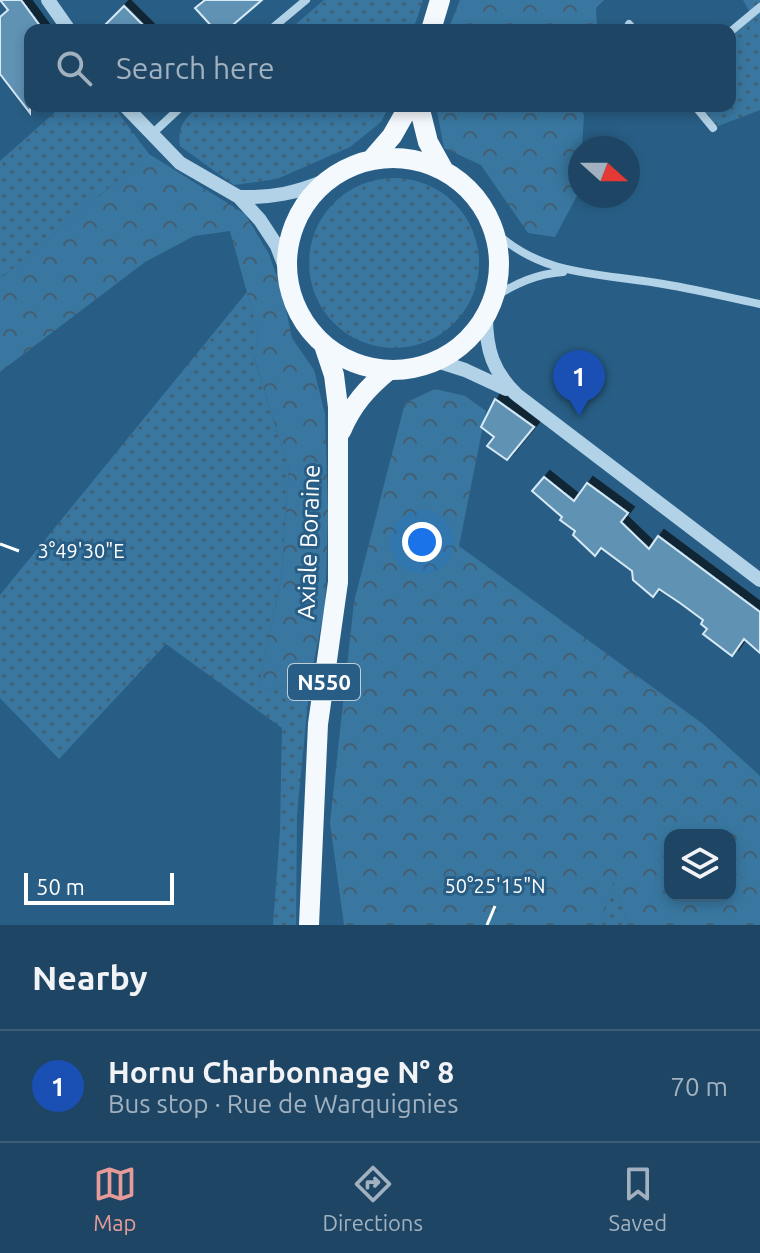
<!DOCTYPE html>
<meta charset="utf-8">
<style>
body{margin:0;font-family:Ubuntu,sans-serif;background:#2b506d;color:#f1f3f6}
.controls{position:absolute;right:24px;bottom:24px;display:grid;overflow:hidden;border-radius:16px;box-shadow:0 4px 12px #0003}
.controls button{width:72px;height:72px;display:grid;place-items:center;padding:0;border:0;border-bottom:2px solid #3c5e78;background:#1e4664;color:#f1f3f6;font:40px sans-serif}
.compass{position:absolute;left:568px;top:136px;width:72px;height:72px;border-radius:50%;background:#1e4664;box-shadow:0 4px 12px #0003;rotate:111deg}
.scale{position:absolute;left:24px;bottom:20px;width:150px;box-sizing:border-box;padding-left:8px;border:4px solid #fff;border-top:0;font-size:22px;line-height:28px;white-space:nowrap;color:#fff;-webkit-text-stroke:6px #285e85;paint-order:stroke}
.you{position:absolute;left:422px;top:542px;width:28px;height:28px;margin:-20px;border:6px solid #fff;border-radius:50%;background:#1a73e8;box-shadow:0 0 0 12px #1a73e833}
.badge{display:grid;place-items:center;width:52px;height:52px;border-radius:50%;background:#e69b98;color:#fff;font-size:26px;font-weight:700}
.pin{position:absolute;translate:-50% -66px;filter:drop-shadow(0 2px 4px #0008)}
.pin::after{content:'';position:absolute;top:42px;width:28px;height:24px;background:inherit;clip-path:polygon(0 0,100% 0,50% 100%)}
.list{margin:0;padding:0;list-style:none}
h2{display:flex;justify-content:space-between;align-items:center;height:104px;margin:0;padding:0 32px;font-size:34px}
h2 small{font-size:26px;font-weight:400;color:#a1b1bf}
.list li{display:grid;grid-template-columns:52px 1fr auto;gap:24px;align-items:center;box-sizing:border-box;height:112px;padding:0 32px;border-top:2px solid #3c5e78}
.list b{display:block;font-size:30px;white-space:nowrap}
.list p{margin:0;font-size:26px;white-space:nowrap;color:#a1b1bf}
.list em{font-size:26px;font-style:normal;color:#a1b1bf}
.icon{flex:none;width:44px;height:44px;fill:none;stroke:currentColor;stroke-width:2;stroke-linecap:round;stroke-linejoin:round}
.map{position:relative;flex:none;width:760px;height:925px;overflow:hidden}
.search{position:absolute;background:#1e4664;box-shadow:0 4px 12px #0003;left:24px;right:24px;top:24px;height:88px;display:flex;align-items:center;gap:20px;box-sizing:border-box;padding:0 28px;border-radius:16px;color:#a1b1bf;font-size:30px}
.sheet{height:216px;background:#1e4664}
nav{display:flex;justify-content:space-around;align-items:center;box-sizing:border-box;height:112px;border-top:2px solid #3c5e78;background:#1e4664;font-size:22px;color:#a1b1bf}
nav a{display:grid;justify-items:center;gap:4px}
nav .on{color:#e69b98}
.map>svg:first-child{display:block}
.grass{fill:url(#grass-dots)}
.forest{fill:url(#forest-crowns);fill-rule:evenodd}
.building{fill:#6092b4;stroke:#d6e9f6;stroke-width:2;filter:url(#shadow)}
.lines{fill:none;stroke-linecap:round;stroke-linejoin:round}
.minor{stroke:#b2d2e7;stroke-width:8}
.tertiary{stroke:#b2d2e7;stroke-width:14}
.primary{stroke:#f4f9fe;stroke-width:20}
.ticks{fill:none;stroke:#fff;stroke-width:3}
.labels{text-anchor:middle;stroke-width:6;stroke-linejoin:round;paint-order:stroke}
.shield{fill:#285e85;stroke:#becfda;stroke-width:2}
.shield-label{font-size:22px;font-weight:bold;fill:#fff}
.street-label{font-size:24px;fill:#fff;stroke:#285e85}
.ticks-label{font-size:20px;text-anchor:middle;fill:#fff;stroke:#285e85;stroke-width:6;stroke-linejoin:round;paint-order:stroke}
</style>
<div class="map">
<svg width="760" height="925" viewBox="0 0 760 925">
<defs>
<pattern id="grass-dots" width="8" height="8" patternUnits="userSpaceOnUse" patternTransform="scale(2)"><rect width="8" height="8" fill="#3977a0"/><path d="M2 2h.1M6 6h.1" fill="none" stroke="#435f72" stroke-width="1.8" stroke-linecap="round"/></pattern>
<pattern id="forest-crowns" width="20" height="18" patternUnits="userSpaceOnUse" patternTransform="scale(2)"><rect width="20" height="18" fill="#3977a0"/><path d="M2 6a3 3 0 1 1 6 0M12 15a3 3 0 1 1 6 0" fill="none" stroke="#435f72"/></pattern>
<filter id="shadow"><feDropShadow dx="6" dy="-6" stdDeviation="0" flood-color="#0009"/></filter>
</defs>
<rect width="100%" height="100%" fill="#285e85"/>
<path class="grass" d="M324 0H423L413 30H289Z
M743 0H760V110L713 128 695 106H730V32L751 14Z
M62 106H113L149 154 0 279V161Z
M199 106H389L381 122 350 147 277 179 234 185 180 146C177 127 185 118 199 106Z
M309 263a85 85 0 1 1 170 0a85 85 0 1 1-170 0Z
M247 292 259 336 254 358 289 469 281 582 261 672 260 692 310 680 297 815 296 925H273L280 830 282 728 166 644 59 759 0 698V595Z
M614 880 628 925H599Z"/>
<path class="forest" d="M460 0H604L596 8 597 30H448Z
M436 106H579L584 115 582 148H580V190L555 237 528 233 481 165 444 148Z
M149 154 245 214 269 254 283 295 292 338 314 370 325 414 328 515 325 606 310 680 260 692 261 672 281 582 289 469 254 357 259 336 230 231 194 236 145 262 0 372V279Z
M435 389 465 396 486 411 459 546 703 724 760 776V925H628L614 881 599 925H344L330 823 354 602 405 403ZM670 835H730V895H670Z"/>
<path class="building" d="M0 0H21L43 30H30V113L0 74V17L8 10Z
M205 0H262L227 30H215L195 8Z
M124 6 148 30H100Z
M495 399 534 427 507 460 487 446 494 437 481 427Z
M544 477 574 501 587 483 628 513 621 522 649 549 658 536 760 612V653L744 639 732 656 703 634 707 629 701 624 703 620 680 603 659 589 653 597 633 580 632 571 601 548 595 556 573 535 575 531 560 520 562 517 532 491Z"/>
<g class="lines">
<path class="minor" d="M629 24 634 30
M270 30 306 0
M730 32 760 7
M695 106 713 128
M152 134 182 106
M495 232C543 276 596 273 657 283 691 288 726 297 760 304
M494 297C517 283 536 274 563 272"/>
<path class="tertiary" d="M48 0 69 30
M125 106 180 163 239 197 260 220 277 246 288 275
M239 197C272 198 297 193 327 180
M486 316C486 350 493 372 517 395L760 580
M437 361 465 370 506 389"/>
<path class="primary" d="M431 30 440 0
M419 106 428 142 443 169
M287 264a106 106 0 1 1 212 0a106 106 0 1 1-212 0Z
M372 159 392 136 409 106
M341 431C352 405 367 388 389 370
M309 925 318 724 338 582V407L334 375 324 345"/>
</g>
<path class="ticks" d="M0 544 19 551M487 925 495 906"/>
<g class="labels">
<rect class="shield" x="288" y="664" width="72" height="36" rx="6"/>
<g class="shield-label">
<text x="324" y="690">N550</text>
</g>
<g class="street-label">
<text transform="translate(309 542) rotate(-88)" y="8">Axiale Boraine</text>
</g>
</g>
<g class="ticks-label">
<text x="81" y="558">3°49'30"E</text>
<text x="495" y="893">50°25'15"N</text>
</g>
</svg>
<div class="controls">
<button><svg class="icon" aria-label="layers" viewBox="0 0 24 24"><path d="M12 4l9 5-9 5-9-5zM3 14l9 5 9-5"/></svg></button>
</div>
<svg class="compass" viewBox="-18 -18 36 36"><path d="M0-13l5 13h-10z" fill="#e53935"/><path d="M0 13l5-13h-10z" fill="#a1b1bf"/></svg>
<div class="scale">50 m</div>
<div class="you"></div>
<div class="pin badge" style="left:579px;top:416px;background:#1a4fb4">1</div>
<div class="search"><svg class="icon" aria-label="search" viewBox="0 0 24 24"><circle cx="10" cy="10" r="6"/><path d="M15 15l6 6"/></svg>Search here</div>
</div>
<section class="sheet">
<h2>Nearby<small></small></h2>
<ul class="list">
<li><span class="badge" style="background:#1a4fb4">1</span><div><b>Hornu Charbonnage N° 8</b><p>Bus stop · Rue de Warquignies</p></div><em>70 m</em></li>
</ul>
</section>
<nav>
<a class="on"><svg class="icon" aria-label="map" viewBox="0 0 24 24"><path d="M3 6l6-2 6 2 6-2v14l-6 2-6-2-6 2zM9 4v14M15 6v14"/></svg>Map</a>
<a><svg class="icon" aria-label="directions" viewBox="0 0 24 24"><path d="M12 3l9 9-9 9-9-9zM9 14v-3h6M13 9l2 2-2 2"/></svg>Directions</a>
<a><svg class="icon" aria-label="saved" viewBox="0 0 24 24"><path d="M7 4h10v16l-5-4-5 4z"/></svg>Saved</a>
</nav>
